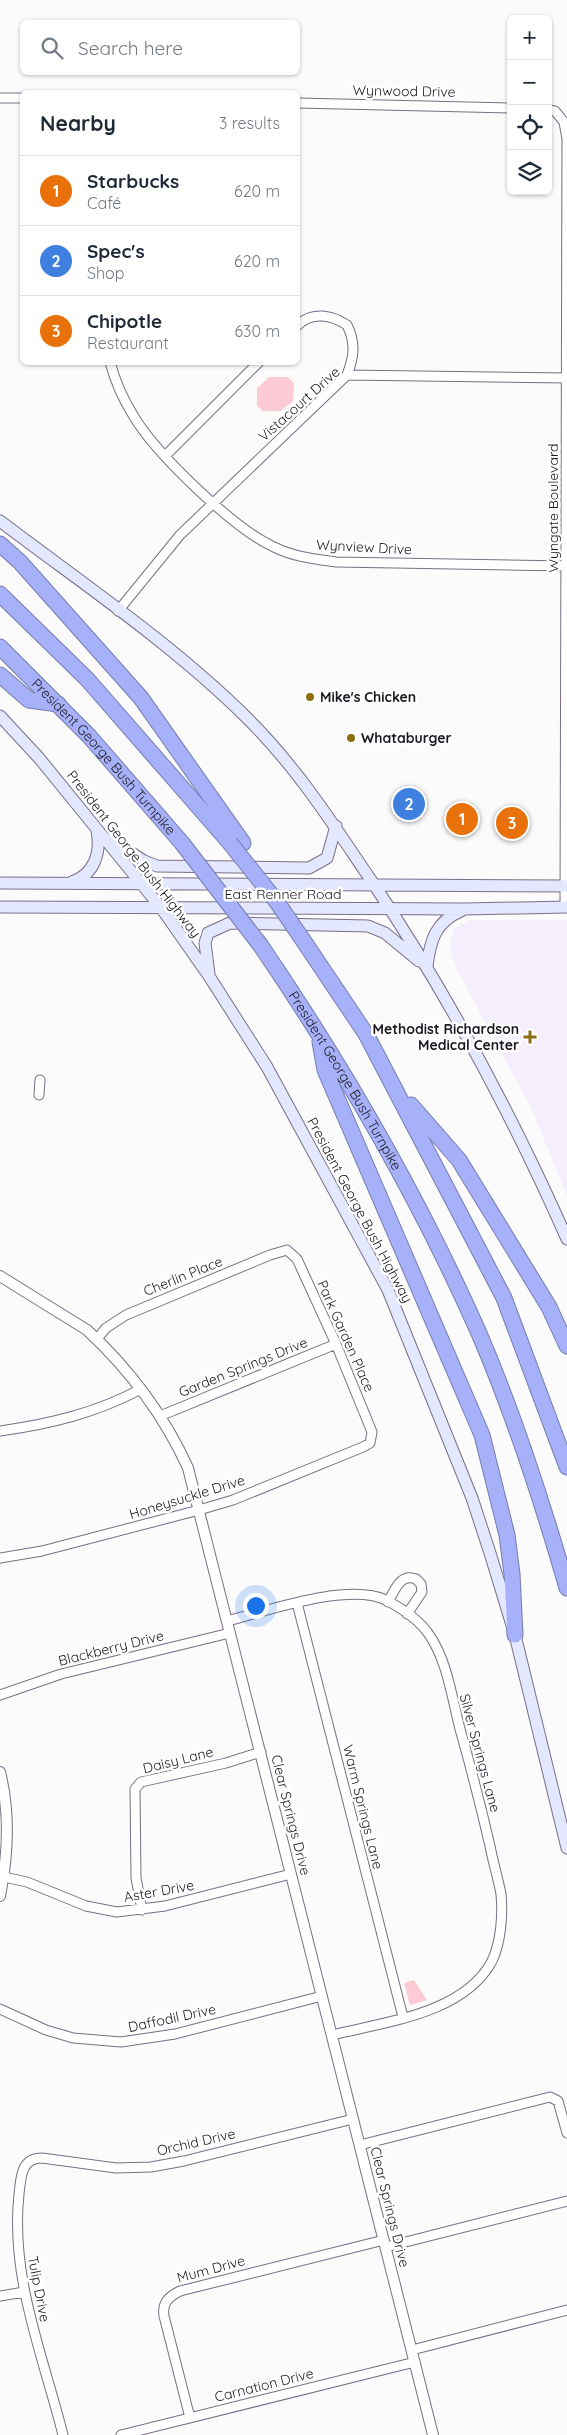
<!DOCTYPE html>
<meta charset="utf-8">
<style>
body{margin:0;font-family:Quicksand,sans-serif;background:#f6f6f7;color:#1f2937}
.controls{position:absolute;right:15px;top:15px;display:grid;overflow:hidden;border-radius:8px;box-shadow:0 1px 4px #0004}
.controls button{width:45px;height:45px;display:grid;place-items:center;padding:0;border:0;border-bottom:1px solid #e0e1e3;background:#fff;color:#1f2937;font:25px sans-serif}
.you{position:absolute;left:255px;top:1605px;width:18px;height:18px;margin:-12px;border:4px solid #fff;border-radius:50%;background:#1a73e8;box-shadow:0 0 0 8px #1a73e833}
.badge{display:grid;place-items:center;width:32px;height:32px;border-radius:50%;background:#0f766e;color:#fff;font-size:16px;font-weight:700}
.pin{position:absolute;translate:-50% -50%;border:2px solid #fff;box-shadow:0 1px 5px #0006}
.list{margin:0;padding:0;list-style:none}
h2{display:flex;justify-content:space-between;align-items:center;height:65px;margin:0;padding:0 20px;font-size:21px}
h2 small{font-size:16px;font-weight:400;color:#747a83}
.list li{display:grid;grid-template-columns:32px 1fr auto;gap:15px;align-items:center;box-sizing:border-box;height:70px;padding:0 20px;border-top:1px solid #e0e1e3}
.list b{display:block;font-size:19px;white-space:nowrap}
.list p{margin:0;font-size:16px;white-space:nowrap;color:#747a83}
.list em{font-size:16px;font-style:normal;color:#747a83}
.icon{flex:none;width:28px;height:28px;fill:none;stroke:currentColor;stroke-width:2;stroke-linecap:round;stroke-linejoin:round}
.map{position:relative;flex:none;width:567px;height:2435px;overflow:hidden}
.search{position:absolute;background:#fff;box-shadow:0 1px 4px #0004;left:20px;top:20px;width:280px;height:55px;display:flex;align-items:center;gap:12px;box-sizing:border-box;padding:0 18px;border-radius:8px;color:#747a83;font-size:19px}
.panel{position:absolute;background:#fff;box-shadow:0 1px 4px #0004;left:20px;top:90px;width:280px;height:275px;border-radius:8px}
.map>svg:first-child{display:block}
.built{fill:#f5effd}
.green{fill:#fdcbd6}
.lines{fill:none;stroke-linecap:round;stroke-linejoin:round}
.minor-casing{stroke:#796e86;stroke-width:11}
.tertiary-casing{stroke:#796e86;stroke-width:12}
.secondary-casing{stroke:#796e86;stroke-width:13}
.motorway-casing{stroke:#767cae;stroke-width:17}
.minor{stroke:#fff;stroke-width:9}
.tertiary{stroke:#fff;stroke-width:10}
.secondary{stroke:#e4e8fe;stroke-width:11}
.motorway{stroke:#a6b1fa;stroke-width:15}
.motorway-bridge-casing{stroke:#767cae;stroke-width:17;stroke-linecap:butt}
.motorway-bridge{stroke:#a6b1fa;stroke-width:15}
.poi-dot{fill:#8d6f12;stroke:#fff;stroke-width:2}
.labels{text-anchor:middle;stroke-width:5;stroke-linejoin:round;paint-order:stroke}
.street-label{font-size:14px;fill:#1d1922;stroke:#fff}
.poi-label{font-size:14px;font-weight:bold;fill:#1d1922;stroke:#fff;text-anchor:start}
</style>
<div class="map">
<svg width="567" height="2435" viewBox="0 0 567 2435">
<rect width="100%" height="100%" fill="#fbfbfb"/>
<path class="built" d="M470 920H567V1196L531 1108 455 966 450 948 453 929Z"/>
<path class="green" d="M269 377H288L294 383 293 401 281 411H263L257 406V388Z
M414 1980 427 2000 410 2005 404 1983Z"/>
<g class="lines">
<g class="minor-casing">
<path id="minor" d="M0 98H22
M298 103 511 108
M548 110 555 111 564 122 567 139 565 907
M298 325C312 311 332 315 347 325 356 343 354 357 347 375
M110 362C115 381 123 399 133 415 155 453 234 529 274 547 294 557 315 559 336 562L567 566
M165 456 259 362
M118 611 180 535 347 375 567 378
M39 1095 40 1080
M160 1416 336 1344
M0 1431C50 1424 96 1413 141 1389
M0 1558 42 1551 199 1510 233 1500 363 1447 370 1443 372 1432 336 1344 297 1259 287 1250 270 1255 126 1315 106 1328 97 1339
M388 1602C395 1590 400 1573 416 1579L421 1584 422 1592 407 1614
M297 1603 403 2017
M227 1621C267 1611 348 1582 386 1600 401 1608 418 1619 428 1633 447 1659 452 1698 460 1729 471 1768 481 1807 490 1846 493 1862 498 1878 501 1894 503 1915 501 1942 492 1961 464 2014 384 2022 332 2035
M0 1695 61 1674 230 1633
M4 1877 27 1882 86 1906 117 1912 165 1906 291 1874
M142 1910 136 1878 135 1789 141 1782 226 1763 261 1752
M0 2009 46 2030 73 2038 121 2042 175 2034 322 1996
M360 2145 550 2097 558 2101 567 2133
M386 2247 567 2201
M0 2296 24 2292
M412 2350 567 2310
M190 2418 164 2316C162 2303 168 2297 180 2291L384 2240
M63 2435C43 2355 10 2278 19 2194 21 2177 21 2158 42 2158L116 2168 151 2167 184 2161 353 2119
M121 2435 415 2362"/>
</g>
<g class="tertiary-casing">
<path id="tertiary" d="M0 1276 87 1330C129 1369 164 1415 188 1468L433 2435
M0 1772C10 1812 8 1856 0 1896"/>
</g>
<g class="secondary-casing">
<path id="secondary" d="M0 521C83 584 171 643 245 716 298 768 334 826 375 886 449 997 513 1117 567 1239
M0 716 39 758 162 909 209 976 267 1067 388 1290 472 1498 490 1553 515 1635 567 1848
M110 839 144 861 157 866 309 868 327 858 336 826
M72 882C95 874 101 852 97 831
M0 883 567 886
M0 907 465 909 567 907
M427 967C430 941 435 922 461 911
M209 974 205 943 208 933 230 923 368 926 385 933 419 961"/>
</g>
<g class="motorway-casing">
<g id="motorway">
<path d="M0 544 20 562 141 698 243 843"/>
<path d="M0 594 87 679 230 843"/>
<path id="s1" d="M0 647 89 736 182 843"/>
<path d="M0 675 29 700 58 704"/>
<path id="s2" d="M261 946C344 1068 418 1196 478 1331 514 1414 542 1501 567 1588"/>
<path d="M307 946 366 1034 504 1298 567 1467"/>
<path d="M320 1042 325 1070 482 1435 507 1535 512 1574 515 1635"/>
<path d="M411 1105 459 1160 549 1307 567 1346"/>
</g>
</g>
<use href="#minor" class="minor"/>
<use href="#tertiary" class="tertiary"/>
<use href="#secondary" class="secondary"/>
<use href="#motorway" class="motorway"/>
<g class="motorway-bridge-casing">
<path id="motorway-bridge" d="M182 843 261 946
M230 843 277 902 307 946"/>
</g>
<use href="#motorway-bridge" class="motorway-bridge"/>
</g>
<g class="poi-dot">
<circle cx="310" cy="697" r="5"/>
<circle cx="351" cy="738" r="5"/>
<path d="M527.5 1029.5h5v5h5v5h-5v5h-5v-5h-5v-5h5z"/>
</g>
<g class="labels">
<g class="street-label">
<text transform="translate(404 91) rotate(1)" y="5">Wynwood Drive</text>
<text transform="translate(299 404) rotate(-42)" y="5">Vistacourt Drive</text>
<text transform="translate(553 508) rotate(-90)" y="5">Wyngate Boulevard</text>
<text transform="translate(364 547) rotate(3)" y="5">Wynview Drive</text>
<text dy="5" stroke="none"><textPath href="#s1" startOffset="151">President George Bush Turnpike</textPath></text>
<text transform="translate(134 854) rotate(52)" y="5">President George Bush Highway</text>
<text x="283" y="899">East Renner Road</text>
<text dy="5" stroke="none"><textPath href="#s2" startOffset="159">President George Bush Turnpike</textPath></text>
<text transform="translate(360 1210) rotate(62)" y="5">President George Bush Highway</text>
<text transform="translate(183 1276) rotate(-22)" y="5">Cherlin Place</text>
<text transform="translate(346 1336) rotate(66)" y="5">Park Garden Place</text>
<text transform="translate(243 1367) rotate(-22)" y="5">Garden Springs Drive</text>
<text transform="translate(187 1497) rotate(-17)" y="5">Honeysuckle Drive</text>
<text transform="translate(111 1648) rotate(-14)" y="5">Blackberry Drive</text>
<text transform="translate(480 1753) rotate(75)" y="5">Silver Springs Lane</text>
<text transform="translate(178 1760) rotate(-14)" y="5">Daisy Lane</text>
<text transform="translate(363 1807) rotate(76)" y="5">Warm Springs Lane</text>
<text transform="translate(291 1815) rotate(76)" y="5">Clear Springs Drive</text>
<text transform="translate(159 1891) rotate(-10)" y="5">Aster Drive</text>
<text transform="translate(172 2018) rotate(-12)" y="5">Daffodil Drive</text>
<text transform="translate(196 2142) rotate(-13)" y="5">Orchid Drive</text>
<text transform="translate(390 2207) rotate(76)" y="5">Clear Springs Drive</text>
<text transform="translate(211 2269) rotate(-15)" y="5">Mum Drive</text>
<text transform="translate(39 2289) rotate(79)" y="5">Tulip Drive</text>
<text transform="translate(264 2385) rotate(-14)" y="5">Carnation Drive</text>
</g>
<g class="poi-label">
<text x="320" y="702">Mike's Chicken</text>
<text x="361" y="743">Whataburger</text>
<text x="519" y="1034" text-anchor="end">Methodist Richardson<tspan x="519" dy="16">Medical Center</tspan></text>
</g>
</g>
</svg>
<div class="controls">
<button>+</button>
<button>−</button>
<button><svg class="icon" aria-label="locate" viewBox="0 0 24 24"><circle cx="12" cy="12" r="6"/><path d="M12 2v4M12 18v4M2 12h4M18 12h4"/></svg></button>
<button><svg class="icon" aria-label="layers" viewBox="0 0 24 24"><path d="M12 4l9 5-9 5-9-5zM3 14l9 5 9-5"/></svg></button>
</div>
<div class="you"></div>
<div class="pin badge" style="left:462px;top:819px;background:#e8710a">1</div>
<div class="pin badge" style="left:409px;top:804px;background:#3f7fe0">2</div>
<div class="pin badge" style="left:512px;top:823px;background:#e8710a">3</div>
<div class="search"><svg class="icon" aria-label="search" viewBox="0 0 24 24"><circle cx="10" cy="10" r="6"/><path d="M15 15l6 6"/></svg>Search here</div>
<section class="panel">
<h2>Nearby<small>3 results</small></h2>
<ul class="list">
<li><span class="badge" style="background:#e8710a">1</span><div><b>Starbucks</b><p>Café</p></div><em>620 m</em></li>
<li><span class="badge" style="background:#3f7fe0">2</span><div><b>Spec's</b><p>Shop</p></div><em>620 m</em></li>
<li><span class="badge" style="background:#e8710a">3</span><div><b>Chipotle</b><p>Restaurant</p></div><em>630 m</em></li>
</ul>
</section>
</div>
